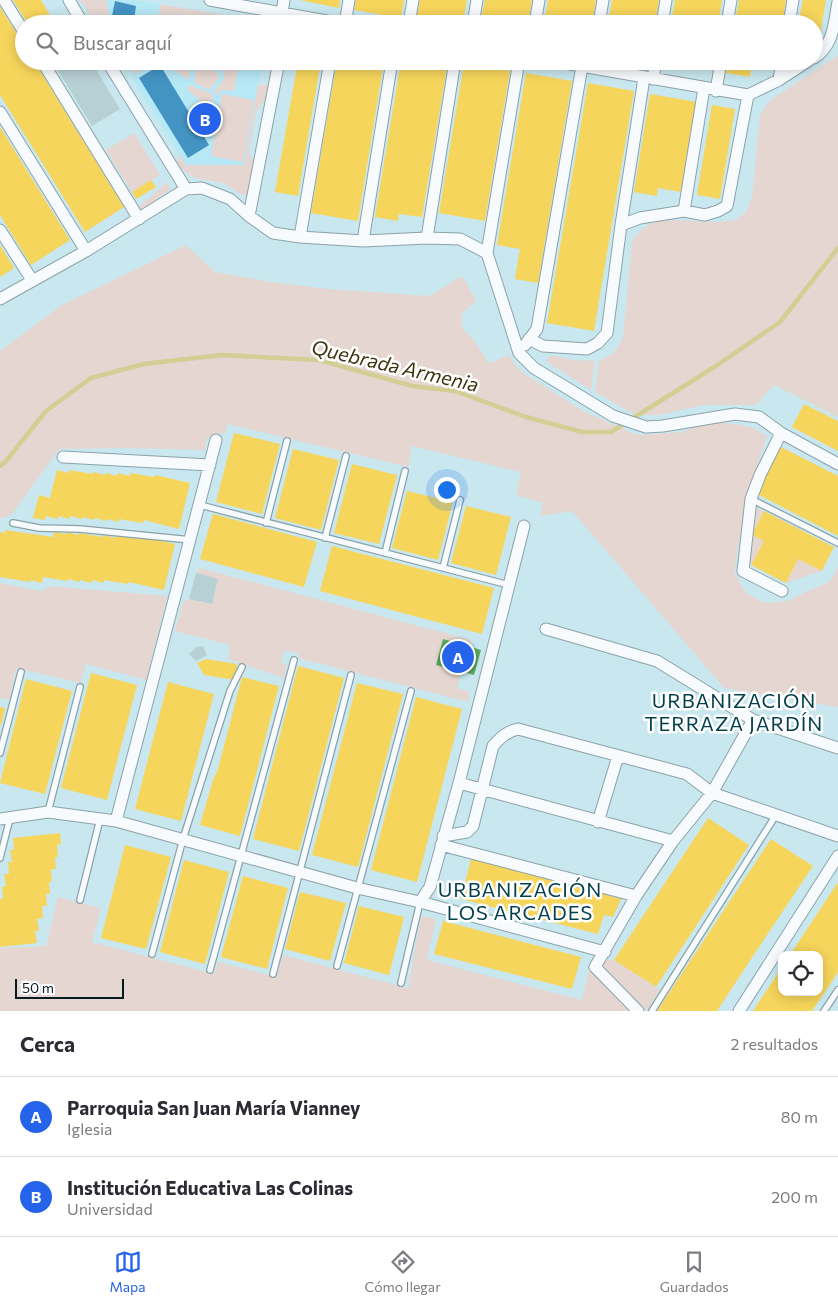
<!DOCTYPE html>
<html lang="es">
<meta charset="utf-8">
<style>
body{margin:0;font-family:Commissioner,sans-serif;background:#f7f7f7;color:#2b2b33}
.controls{position:absolute;right:15px;bottom:15px;display:grid;overflow:hidden;border-radius:10px;box-shadow:0 2px 12px #0003}
.controls button{width:45px;height:45px;display:grid;place-items:center;padding:0;border:0;border-bottom:1px solid #e1e1e2;background:#fff;color:#2b2b33;font:25px sans-serif}
.scale{position:absolute;left:15px;bottom:12px;width:109px;box-sizing:border-box;padding-left:5px;border:2px solid #051b20;border-top:0;font-size:14px;line-height:18px;white-space:nowrap;color:#051b20;-webkit-text-stroke:4px #fff;paint-order:stroke}
.you{position:absolute;left:446px;top:489px;width:18px;height:18px;margin:-12px;border:4px solid #fff;border-radius:50%;background:#1a73e8;box-shadow:0 0 0 8px #1a73e833}
.badge{display:grid;place-items:center;width:32px;height:32px;border-radius:50%;background:#2563eb;color:#fff;font-size:16px;font-weight:700}
.pin{position:absolute;translate:-50% -50%;border:2px solid #fff;box-shadow:0 1px 5px #0006}
.list{margin:0;padding:0;list-style:none}
h2{display:flex;justify-content:space-between;align-items:center;height:65px;margin:0;padding:0 20px;font-size:21px}
h2 small{font-size:16px;font-weight:400;color:#7c7c81}
.list li{display:grid;grid-template-columns:32px 1fr auto;gap:15px;align-items:center;box-sizing:border-box;height:80px;padding:0 20px;border-top:1px solid #e1e1e2}
.list b{display:block;font-size:19px;white-space:nowrap}
.list p{margin:0;font-size:16px;white-space:nowrap;color:#7c7c81}
.list em{font-size:16px;font-style:normal;color:#7c7c81}
.icon{flex:none;width:28px;height:28px;fill:none;stroke:currentColor;stroke-width:2;stroke-linecap:round;stroke-linejoin:round}
.map{position:relative;flex:none;width:838px;height:1011px;overflow:hidden}
.search{position:absolute;background:#fff;box-shadow:0 2px 12px #0003;left:15px;right:15px;top:15px;height:55px;display:flex;align-items:center;gap:12px;box-sizing:border-box;padding:0 18px;border-radius:28px;color:#7c7c81;font-size:19px}
.sheet{height:225px;background:#fff}
nav{display:flex;justify-content:space-around;align-items:center;box-sizing:border-box;height:70px;border-top:1px solid #e1e1e2;background:#fff;font-size:14px;color:#7c7c81}
nav a{display:grid;justify-items:center;gap:2px}
nav .on{color:#2563eb}
.map>svg:first-child{display:block}
.built{fill:#b7e8f5}
.green{fill:#e5d6d1}
.homes{fill:#f6d55c}
.schools{fill:#4393c3}
.public{fill:#5aae61}
.lines{fill:none;stroke-linecap:round;stroke-linejoin:round}
.stream{stroke:#d3ce93;stroke-width:4.5}
.building{fill:#b7d0d4}
.service-casing{stroke:#8ba2a9;stroke-width:8}
.minor-casing{stroke:#8ba2a9;stroke-width:13}
.service{stroke:#f7fbfd;stroke-width:5.5}
.minor{stroke:#f7fbfd;stroke-width:11}
.labels{text-anchor:middle;stroke-width:5;stroke-linejoin:round;paint-order:stroke}
.water-label{font-size:20px;font-style:italic;fill:#3d350e;stroke:#fff}
.neighbourhood-label{font-size:20px;letter-spacing:1px;fill:#033f4c;stroke:#fff}
</style>
<div class="map">
<svg width="838" height="1011" viewBox="0 0 838 1011">
<rect width="100%" height="100%" fill="#c9e7ef"/>
<path class="built" d="M106 0H134L271 23 111 24Z
M126 61H263L244 165H186L133 80Z"/>
<path class="green" d="M78 0H106L111 24H95L83 3Z
M160 4 271 23 274 24H231L165 17 164 21H158Z
M838 55V417L774 385 756 405H704L659 415H635L595 392 599 361 614 353 623 337 632 241 641 230 654 221 670 220 717 222 736 220 746 212 752 196 760 115 769 101Z
M129 61H191L189 80 161 62 134 74Z
M203 61H240L234 91 221 90 218 96 214 91 224 79 223 71Z
M195 63 217 72 219 78 209 90 195 83Z
M258 84 269 86 267 97 256 112 249 154C259 165 256 187 246 196 237 194 231 186 222 183 198 177 196 184 177 163L179 154 186 165H244Z
M190 85 212 94 213 100 206 106 187 89Z
M222 94 254 100 243 162 211 156Z
M134 133 160 175 132 192 106 150Z
M167 182 170 189 141 211 139 207Z
M186 245 215 272 271 282 328 289 430 296 462 276 476 300 462 314V328L473 339 489 363 509 355 516 366 525 374 583 411 632 433 641 435 682 432 703 424 720 423 736 424 754 428 767 436 747 496 734 572 746 593 765 603 787 601 830 581 838 567V707L724 688 572 511 540 516 543 503 516 495 521 472 412 446 408 467 228 424 225 433H219L214 439 207 437 205 450 126 448 59 449 11 515 0 519V351L62 305Z
M550 355 573 360 595 361 591 390 548 363 546 360Z
M753 507 764 511 752 535 764 541 751 565 747 563Z
M798 559 822 571 786 583Z
M200 568 471 640 469 646 443 639 436 665 461 672 457 688 470 692 468 702 298 658V653L284 650 281 663 287 665 284 678 228 659 230 645 175 631 183 602 189 599 212 604 218 579 196 573Z
M0 583 41 591 50 586 167 596 146 680 86 664 80 683 16 668 9 700 0 698Z
M58 897 101 908 92 942 214 974 218 962 276 977 283 955 408 988 421 916 436 919 427 960 582 1000 590 965 632 1011H0V948L46 946Z
M602 960H614L660 990 646 1011 599 967Z"/>
<path class="homes" d="M13 0H41L53 20 46 24H28Z
M300 0H340L339 8Z
M356 0H404L401 18 354 10Z
M420 0H467L463 24H439L416 20Z
M485 0H532L528 24H480Z
M548 0H596L592 24H544Z
M612 0H659L655 24H608Z
M675 0H722L718 24H671Z
M739 0H786L782 24H735Z
M803 0H826L820 35 814 34V24H798Z
M0 7 24 45V61H34L124 207 85 232 0 95Z
M298 61H321L298 196 275 192Z
M337 61H384L358 221 311 213Z
M401 61H448L422 217 399 214 398 221 375 217Z
M620 61H649L648 67Z
M662 61H712L710 70Z
M728 61H752L750 77 726 73Z
M753 61H776L775 66Z
M464 63 510 71 485 221 439 213Z
M526 73 572 81 538 283 515 279 520 249 497 245Z
M588 83 634 91 594 331 547 323Z
M650 94 697 102 681 192 658 188 657 196 634 192Z
M712 105 735 109 720 199 697 195Z
M0 127 70 240 31 265 0 215Z
M151 180 156 187 136 199 132 192Z
M0 245 14 268 0 277Z
M804 404 838 421V451L792 427Z
M234 433 280 444 262 514 216 502Z
M781 447 838 476V536L757 494Z
M293 449 339 460 321 530 275 518Z
M352 464 397 475 379 544 334 533Z
M57 470 69 473V470L93 474V472L105 475 106 473 117 476 118 473 130 476V473L154 477 155 475 190 483 179 529 144 520 143 523 119 519V522L107 519 106 521 95 518 94 520 83 517 82 519 70 516V519L58 516V519L46 516 45 520 33 518 39 495 50 498Z
M407 491 453 502 438 560 392 548Z
M466 506 511 517 496 575 451 563Z
M764 511 834 547 822 571 798 559 786 583 751 565 764 541 752 535Z
M213 514 317 542 304 587 200 559Z
M5 530 53 537 54 532 66 534 67 532 78 535 79 533 103 537V535L115 538 116 535 139 539 140 536 175 544 164 590 129 582 128 584 104 580V583L92 580V583L80 580 79 582 68 579 67 581 43 577 42 583 30 580V582L0 577V532L5 533Z
M332 546 494 588 482 634 320 591Z
M206 659 237 664 235 680 204 675 197 663Z
M298 666 344 678 299 851 253 839Z
M91 673 137 685 107 800 61 788Z
M242 677 279 686 240 836 200 825 213 780 218 769Z
M26 679 72 691 45 794 0 783Z
M168 682 214 694 181 821 135 809Z
M357 683 403 694 358 867 312 855Z
M416 697 462 709 417 882 371 870Z
M0 707 5 708 1 725H0Z
M708 818 749 845 656 987 614 960Z
M60 833 61 844 57 845 58 857H55L56 869H51L52 881 49 882 50 894H46L47 906H42L43 918 37 919 39 931H35L37 943 0 947V899H3L2 887 6 886 4 874H9L8 862H12L10 850H14L13 838Z
M771 839 813 866 755 953 717 1011H657Z
M125 845 171 857 146 949 101 938Z
M471 859 584 888 621 899 613 917 604 915 598 934 461 899Z
M184 860 229 872 205 964 160 952Z
M243 876 288 888 267 969 221 957Z
M838 882V972L833 980 812 1011H753L782 967V992H819V955H790Z
M300 892 346 903 330 961 285 949Z
M359 906 404 917 389 975 344 963Z
M443 921 581 957 572 989 434 954Z"/>
<path class="schools" d="M115 1 136 6 134 20 112 16Z
M168 19 196 22V24H168Z
M160 65 209 145 188 158 139 78Z"/>
<path class="public" d="M443 639 481 650 474 675 436 665Z"/>
<g class="lines">
<path class="stream" d="M0 466 6 461 46 411 91 378 144 364 222 355 319 360 412 386 455 391 526 417 582 432H611L716 366 780 322 838 248"/>
</g>
<path class="building" d="M62 14 68 24H46L53 20Z
M52 61H91L120 109 92 126Z
M196 573 218 579 212 604 189 599Z
M203 646 207 655 196 661 189 654 196 647Z"/>
<g class="lines">
<g class="service-casing">
<path id="service" d="M751 499 838 543
M200 505 509 585
M13 523 39 528 80 529 191 540
M266 523 287 441
M325 538 346 456
M385 553 405 471
M443 568 460 500
M0 753 21 672
M48 812 80 687
M0 858 10 818
M80 900 100 819
M152 954 183 839 230 691 242 667
M337 966 411 691
M210 970 294 660
M273 974 351 675
M401 983 420 902
M652 1011 776 815
M824 1011 838 990"/>
</g>
<g class="minor-casing">
<path id="minor" d="M4 0 24 32
M69 0 83 24
M210 0 343 24
M282 13 284 0
M345 24 349 0
M409 24 413 0
M473 24 477 0
M535 24 539 0
M599 24 603 0
M662 24 666 0
M727 24 731 0
M789 24 793 0
M814 58C834 45 834 23 838 2
M42 61 139 219
M107 61 186 189
M553 61 748 95 779 80 808 61
M653 79 656 61
M779 80 782 61
M716 91 721 61
M0 112 86 251
M684 211 704 88
M249 216 279 61
M621 225 644 78
M0 230 32 280
M300 237 330 61
M427 238 455 61
M363 241 392 61
M487 253 519 61
M0 299 86 251 186 189 202 188 230 199 249 216 273 233 300 237 363 241 427 238 460 239 487 253 519 353 534 368 613 416 646 427 663 426 735 414 759 417 781 433 838 464
M529 339 543 346 587 349 598 343 607 333 621 225 640 218 684 211 705 215 718 211 727 206 748 95
M525 345 537 329 582 66
M781 433 760 475 751 499 743 571 782 591
M63 457 210 465
M546 629 657 661 753 720 712 793 673 841 636 896 595 967 638 1011
M753 720 838 748
M459 783 673 841
M0 819 48 812 116 821 357 888 420 902 605 952
M116 821 216 440
M598 822 618 756
M443 836 467 832 473 826 493 746C501 737 506 732 518 729L687 774 712 793 838 836
M441 845 636 896
M420 902 430 887 459 783 524 526
M739 1011 838 856"/>
</g>
<use href="#service" class="service"/>
<use href="#minor" class="minor"/>
</g>
<g class="labels">
<g class="water-label">
<text transform="translate(395 366) rotate(13)" y="7">Quebrada Armenia</text>
</g>
<g class="neighbourhood-label">
<text x="734" y="708">URBANIZACIÓN<tspan x="734" dy="23">TERRAZA JARDÍN</tspan></text>
<text x="520" y="897">URBANIZACIÓN<tspan x="520" dy="23">LOS ARCADES</tspan></text>
</g>
</g>
</svg>
<div class="controls">
<button><svg class="icon" aria-label="locate" viewBox="0 0 24 24"><circle cx="12" cy="12" r="6"/><path d="M12 2v4M12 18v4M2 12h4M18 12h4"/></svg></button>
</div>
<div class="scale">50 m</div>
<div class="you"></div>
<div class="pin badge" style="left:458px;top:657px">A</div>
<div class="pin badge" style="left:205px;top:119px">B</div>
<div class="search"><svg class="icon" aria-label="search" viewBox="0 0 24 24"><circle cx="10" cy="10" r="6"/><path d="M15 15l6 6"/></svg>Buscar aquí</div>
</div>
<section class="sheet">
<h2>Cerca<small>2 resultados</small></h2>
<ul class="list">
<li><span class="badge">A</span><div><b>Parroquia San Juan María Vianney</b><p>Iglesia</p></div><em>80 m</em></li>
<li><span class="badge">B</span><div><b>Institución Educativa Las Colinas</b><p>Universidad</p></div><em>200 m</em></li>
</ul>
</section>
<nav>
<a class="on"><svg class="icon" aria-label="map" viewBox="0 0 24 24"><path d="M3 6l6-2 6 2 6-2v14l-6 2-6-2-6 2zM9 4v14M15 6v14"/></svg>Mapa</a>
<a><svg class="icon" aria-label="directions" viewBox="0 0 24 24"><path d="M12 3l9 9-9 9-9-9zM9 14v-3h6M13 9l2 2-2 2"/></svg>Cómo llegar</a>
<a><svg class="icon" aria-label="saved" viewBox="0 0 24 24"><path d="M7 4h10v16l-5-4-5 4z"/></svg>Guardados</a>
</nav>
